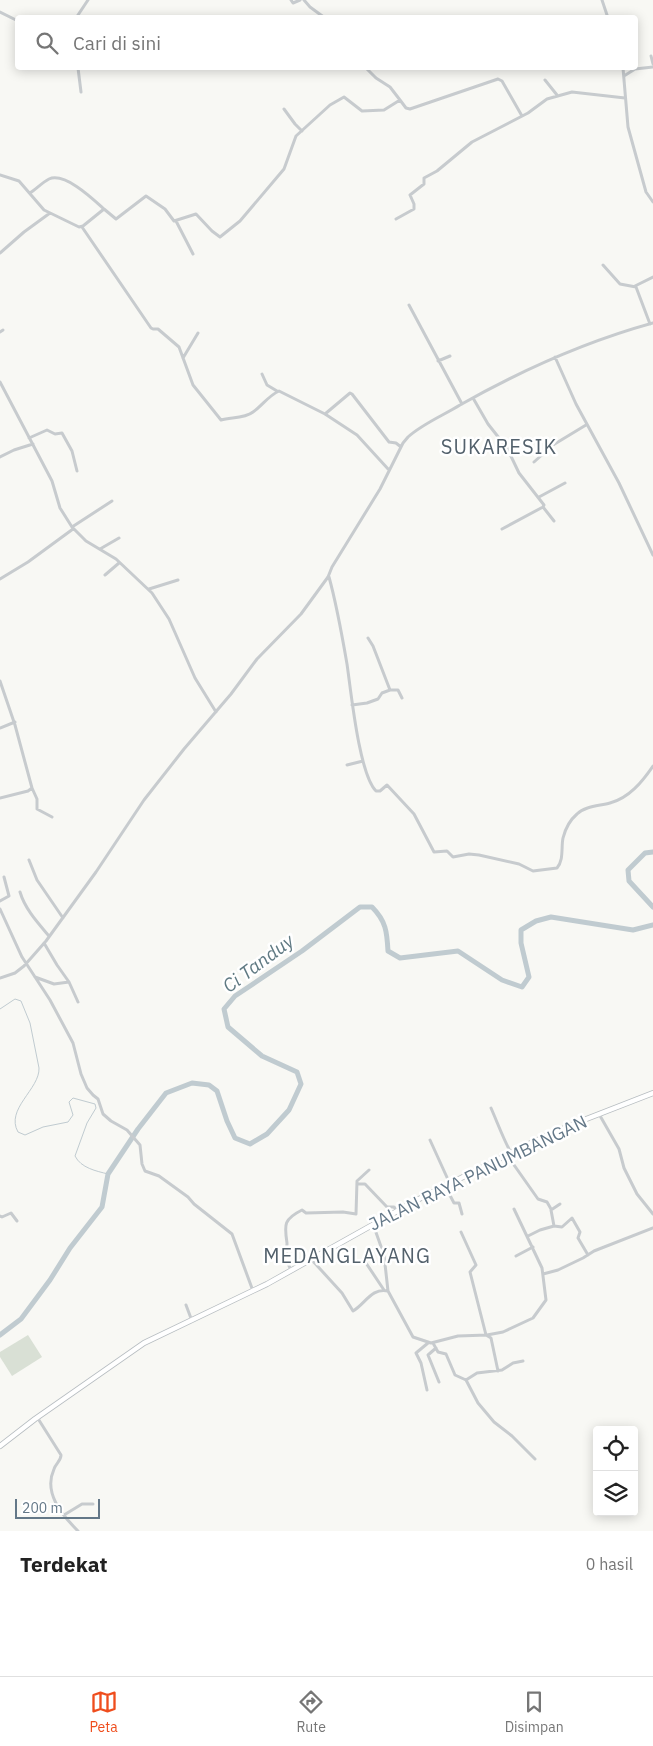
<!DOCTYPE html>
<html lang="id">
<style>
body{margin:0;font-family:"IBM Plex Sans",sans-serif;background:#f2f2f2;color:#222}
.controls{position:absolute;right:15px;bottom:15px;display:grid;overflow:hidden;border-radius:5px;box-shadow:0 2px 12px #0003}
.controls button{width:45px;height:45px;display:grid;place-items:center;padding:0;border:0;border-bottom:1px solid #e0e0e0;background:#fff;color:#222;font:25px sans-serif}
.scale{position:absolute;left:15px;bottom:12px;width:85px;box-sizing:border-box;padding-left:5px;border:2px solid #647888;border-top:0;font-size:14px;line-height:18px;white-space:nowrap;color:#647888;-webkit-text-stroke:4px #fff;paint-order:stroke}
.list{margin:0;padding:0;list-style:none}
h2{display:flex;justify-content:space-between;align-items:center;height:65px;margin:0;padding:0 20px;font-size:21px}
h2 small{font-size:16px;font-weight:400;color:#767676}
.icon{flex:none;width:28px;height:28px;fill:none;stroke:currentColor;stroke-width:2;stroke-linecap:round;stroke-linejoin:round}
.map{position:relative;flex:none;width:653px;height:1531px;overflow:hidden}
.search{position:absolute;background:#fff;box-shadow:0 2px 12px #0003;left:15px;right:15px;top:15px;height:55px;display:flex;align-items:center;gap:12px;box-sizing:border-box;padding:0 18px;border-radius:5px;color:#767676;font-size:19px}
.sheet{height:145px;background:#fff}
nav{display:flex;justify-content:space-around;align-items:center;box-sizing:border-box;height:70px;border-top:1px solid #e0e0e0;background:#fff;font-size:14px;color:#767676}
nav a{display:grid;justify-items:center;gap:2px}
nav .on{color:#ef4d1d}
.map>svg:first-child{display:block}
.green{fill:#d9e0d5}
.lines{fill:none;stroke-linecap:round;stroke-linejoin:round}
.stream{stroke:#c0cbd0;stroke-width:1}
.river{stroke:#c0cbd0;stroke-width:5}
.secondary-casing{stroke:#b7bdc1;stroke-width:6}
.street{stroke:#c7cbce;stroke-width:3}
.secondary{stroke:#fff;stroke-width:4.5}
.labels{text-anchor:middle;stroke-width:5;stroke-linejoin:round;paint-order:stroke}
.street-label{font-size:18px;fill:#647888;stroke:#fff}
.water-label{font-size:19px;font-style:italic;fill:#607a83;stroke:#fff}
.quarter-label{font-size:20px;letter-spacing:1px;fill:#53616c;stroke:#fff}
</style>
<div class="map">
<svg width="653" height="1531" viewBox="0 0 653 1531">
<rect width="100%" height="100%" fill="#f8f8f4"/>
<path class="green" d="M28 1335 42 1357 12 1376 0 1357V1352Z"/>
<g class="lines">
<path class="stream" d="M0 1009 15 999 21 1001 30 1023 39 1068C40 1089 5 1109 18 1132L25 1135 43 1127 68 1122 73 1115 69 1102 73 1098 95 1104 96 1108 87 1123 75 1156C81 1168 96 1171 108 1174"/>
<path class="river" d="M653 852 645 853 628 870 629 881 653 907
M0 1335 21 1319 50 1280 70 1248 102 1207 108 1174 138 1129 166 1093 192 1083 209 1085 217 1091 227 1121 235 1138 250 1144 267 1134 289 1110 301 1084 297 1072 262 1056 228 1027 224 1009 235 996 302 951 360 907H372C386 921 387 932 388 951L400 958 458 951 502 980 522 987 529 977 521 943V930L536 921 551 917 633 930 653 925"/>
<g class="secondary-casing">
<path id="secondary" d="M0 1446 35 1419 144 1343 267 1284 417 1200 533 1142 576 1123 653 1093"/>
</g>
<path class="street" d="M291 0 293 3 300 0
M304 0 310 7 325 18
M602 0 608 18
M0 12 18 21
M76 18 88 0
M651 56 653 64
M78 68 81 92
M366 68 376 78 390 87 400 100
M623 68 628 127 646 192 653 202
M624 76 635 69 653 67
M545 80 557 95
M284 109 295 124 302 131
M0 175 19 181 44 210 79 227 83 226 104 209 116 219 146 196 165 209 174 221 196 214 212 231 220 237 240 221 284 169 296 136 330 105 344 97 362 111 384 110 400 100 406 108 410 109 498 79 502 81 522 116
M30 193C36 189 43 182 49 179 65 172 93 199 104 209
M396 219 414 209V204L410 195 424 184V178L437 171 472 142 528 113 547 99 572 92 625 98
M176 221 193 254
M82 227 151 328 153 329H158L179 347 193 385 221 420C231 417 244 419 253 412 262 406 268 396 279 391L325 414 357 435 389 470
M0 253 24 232 50 213
M603 265 620 284 636 287 650 324
M635 286 653 277
M409 305 462 404
M0 332 3 330
M555 357 576 404 619 483 653 555
M183 358 198 333
M438 361 450 356
M262 374 267 385 277 391
M0 382 52 481 60 508 72 527 86 541 116 559 152 593 169 619 195 678 216 712
M473 398 488 424 507 448 519 473 544 505 543 507 502 529
M325 414 350 393 352 394 389 442 396 443 401 447
M29 438 47 430 55 434 62 433 72 451 77 471
M0 457 14 450 33 444
M534 462 553 445 586 425
M539 497 565 483
M543 507 554 521
M72 527 112 501
M100 549 119 538
M105 575 119 563
M329 577C337 606 342 635 347 664 351 691 359 774 376 791H380L387 785 414 814 434 852 447 851 453 857 469 854 479 855 519 864 533 871 557 868C564 860 561 847 563 838 565 830 570 820 577 814 585 806 599 806 610 803 629 798 642 782 653 766
M0 579 28 562 73 529
M149 589 178 580
M368 638 373 646 390 690
M0 681 15 725 32 788 28 791 0 798
M352 705 367 703 378 699 382 693 390 690H398L402 698
M0 728 15 722
M347 765 363 761
M32 788 37 799V809L52 817
M29 860 37 880 63 918
M20 892C25 909 38 923 49 936
M0 901 9 896 4 877
M0 909 22 957 50 1000 73 1043 81 1074 87 1088 93 1095 98 1099 103 1114 111 1121 127 1130 140 1145 142 1164 145 1171 159 1176 188 1197 194 1204 232 1234 253 1291
M44 943 57 965 69 982 78 1002
M35 977 54 984 69 982
M0 978 15 973 24 966 46 941 96 872 144 800 184 749 231 694 257 659 301 614 328 577 332 567 380 489 403 443 408 437C422 424 444 415 460 405 522 370 584 342 653 323
M491 1108C498 1124 503 1138 511 1153
M599 1114 619 1149 624 1168 637 1194 653 1214
M430 1140 450 1184
M507 1155 538 1199 547 1202 551 1209
M357 1184H365L387 1207H394L397 1211
M445 1186 454 1203H459L462 1214
M0 1216 2 1217 11 1213 17 1221
M373 1224 384 1255 388 1291 413 1337 431 1343 458 1336 487 1335 503 1332 533 1318 546 1300 542 1268 514 1209
M554 1226 562 1227 572 1218 580 1232 578 1238 588 1255
M461 1232 476 1265 470 1272 486 1335 491 1338 498 1371
M528 1236 540 1230 554 1226 551 1210 560 1204
M516 1256 533 1247
M311 1259 342 1293 353 1311C365 1304 372 1287 388 1291
M364 1260 384 1290
M291 1270C289 1266 286 1260 286 1255 286 1251 287 1247 287 1243 284 1224 284 1219 302 1210L306 1213 343 1212 356 1214 357 1181 369 1170
M543 1274 558 1270 583 1258 594 1251 653 1228
M186 1305 192 1321
M433 1343 438 1352 446 1354 455 1375 466 1380 478 1403 494 1422 512 1436 535 1459
M436 1348 428 1355 439 1382
M466 1380 477 1373 502 1370 513 1363 523 1361
M427 1390 421 1363 416 1353 428 1343
M37 1417 61 1455C61 1461 56 1463 54 1469 43 1493 62 1515 78 1531
M64 1515 82 1504H93"/>
<use href="#secondary" class="secondary"/>
</g>
<g class="labels">
<g class="street-label">
<text transform="translate(478 1173) rotate(-26)" y="6">JALAN RAYA PANUMBANGAN</text>
</g>
<g class="water-label">
<text transform="translate(258 963) rotate(-37)" y="7">Ci Tanduy</text>
</g>
<g class="quarter-label">
<text x="499" y="454">SUKARESIK</text>
<text x="347" y="1263">MEDANGLAYANG</text>
</g>
</g>
</svg>
<div class="controls">
<button><svg class="icon" aria-label="locate" viewBox="0 0 24 24"><circle cx="12" cy="12" r="6"/><path d="M12 2v4M12 18v4M2 12h4M18 12h4"/></svg></button>
<button><svg class="icon" aria-label="layers" viewBox="0 0 24 24"><path d="M12 4l9 5-9 5-9-5zM3 14l9 5 9-5"/></svg></button>
</div>
<div class="scale">200 m</div>
<div class="search"><svg class="icon" aria-label="search" viewBox="0 0 24 24"><circle cx="10" cy="10" r="6"/><path d="M15 15l6 6"/></svg>Cari di sini</div>
</div>
<section class="sheet">
<h2>Terdekat<small>0 hasil</small></h2>
<ul class="list">
</ul>
</section>
<nav>
<a class="on"><svg class="icon" aria-label="map" viewBox="0 0 24 24"><path d="M3 6l6-2 6 2 6-2v14l-6 2-6-2-6 2zM9 4v14M15 6v14"/></svg>Peta</a>
<a><svg class="icon" aria-label="directions" viewBox="0 0 24 24"><path d="M12 3l9 9-9 9-9-9zM9 14v-3h6M13 9l2 2-2 2"/></svg>Rute</a>
<a><svg class="icon" aria-label="saved" viewBox="0 0 24 24"><path d="M7 4h10v16l-5-4-5 4z"/></svg>Disimpan</a>
</nav>
